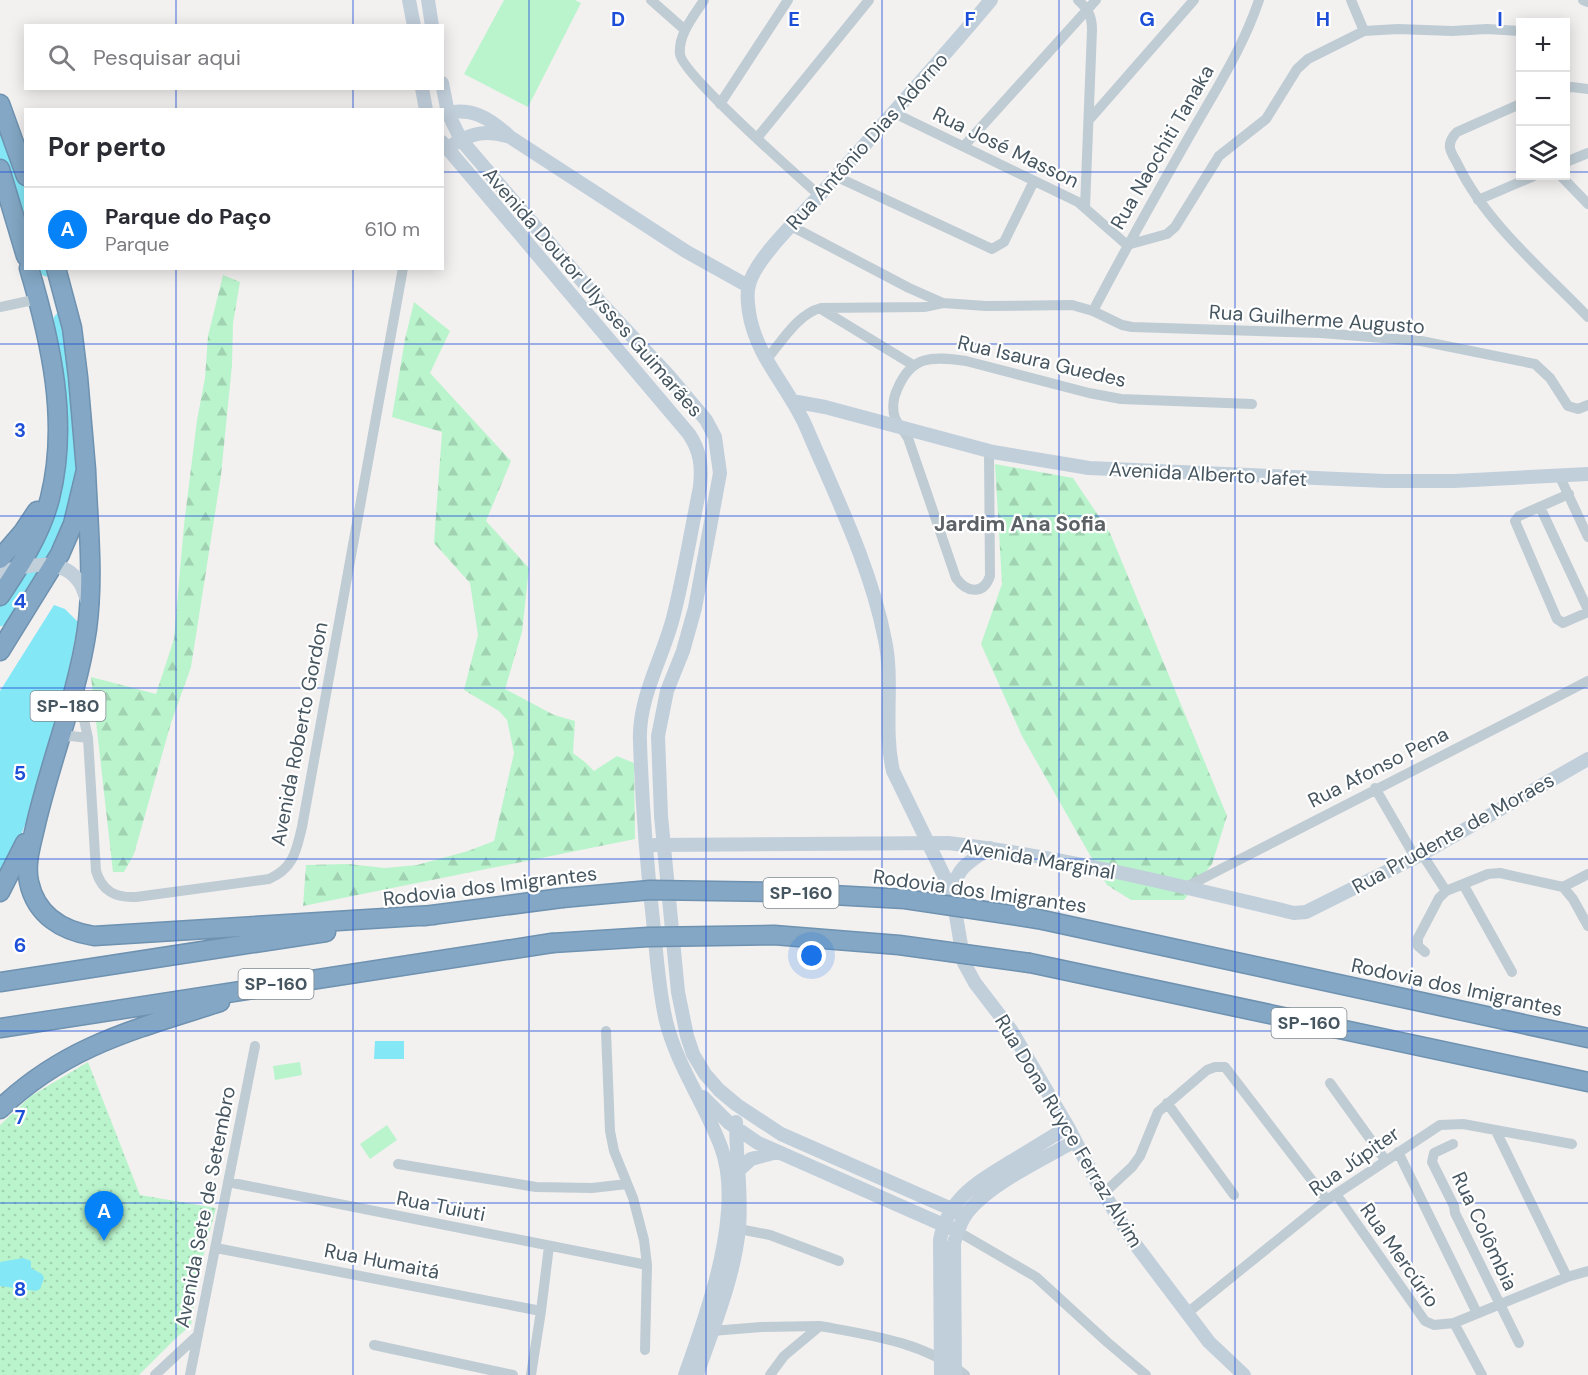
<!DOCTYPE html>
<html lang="pt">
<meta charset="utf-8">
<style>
body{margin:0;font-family:"DM Sans",sans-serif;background:#f2f2f3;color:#2b2b33}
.controls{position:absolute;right:18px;top:18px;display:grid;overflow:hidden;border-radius:0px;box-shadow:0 3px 15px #0003}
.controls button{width:54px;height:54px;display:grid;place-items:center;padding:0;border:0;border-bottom:2px solid #e1e1e2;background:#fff;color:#2b2b33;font:30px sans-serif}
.you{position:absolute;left:812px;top:956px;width:21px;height:21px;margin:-15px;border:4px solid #fff;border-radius:50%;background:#1a73e8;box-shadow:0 0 0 9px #1a73e833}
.badge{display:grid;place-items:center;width:39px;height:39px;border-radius:50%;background:#0582f8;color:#fff;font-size:20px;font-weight:700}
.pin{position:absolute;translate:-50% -50px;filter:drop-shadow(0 2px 3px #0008)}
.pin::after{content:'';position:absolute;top:32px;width:21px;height:18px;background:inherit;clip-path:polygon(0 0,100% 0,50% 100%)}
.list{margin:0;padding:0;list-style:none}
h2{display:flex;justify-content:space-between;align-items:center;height:78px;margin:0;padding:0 24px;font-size:26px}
h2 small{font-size:20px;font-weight:400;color:#7c7c81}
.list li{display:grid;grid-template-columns:39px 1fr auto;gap:18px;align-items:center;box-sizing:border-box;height:84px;padding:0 24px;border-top:2px solid #e1e1e2}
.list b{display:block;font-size:22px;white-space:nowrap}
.list p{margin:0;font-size:20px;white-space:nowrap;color:#7c7c81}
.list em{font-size:20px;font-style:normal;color:#7c7c81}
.icon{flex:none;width:33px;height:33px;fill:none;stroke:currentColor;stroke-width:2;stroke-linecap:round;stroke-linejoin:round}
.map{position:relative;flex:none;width:1588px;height:1375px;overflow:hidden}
.search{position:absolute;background:#fff;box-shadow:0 3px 15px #0003;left:24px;top:24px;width:420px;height:66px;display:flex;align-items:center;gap:15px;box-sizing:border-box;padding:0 21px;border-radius:0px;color:#7c7c81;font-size:22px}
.panel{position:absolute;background:#fff;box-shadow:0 3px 15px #0003;left:24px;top:108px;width:420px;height:162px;border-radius:0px}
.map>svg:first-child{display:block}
.green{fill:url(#green-dots)}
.forest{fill:url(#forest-firs)}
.pitch{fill:#baf4cc}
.water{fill:#83e7f6}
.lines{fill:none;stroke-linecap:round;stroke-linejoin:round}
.river{stroke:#83e7f6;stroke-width:15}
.highway-casing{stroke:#6e92b0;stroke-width:21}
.street{stroke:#bfccd3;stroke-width:10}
.secondary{stroke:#c1cfdb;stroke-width:14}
.highway{stroke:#83a7c4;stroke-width:18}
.highway-bridge-casing{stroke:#6e92b0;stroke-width:21;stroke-linecap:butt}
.highway-bridge{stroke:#83a7c4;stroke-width:18}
.grid{fill:none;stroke:#1d4ed8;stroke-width:1.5;stroke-opacity:0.55}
.labels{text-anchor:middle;stroke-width:4.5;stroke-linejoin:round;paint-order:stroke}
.shield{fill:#fff;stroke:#7e8990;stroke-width:1.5}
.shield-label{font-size:18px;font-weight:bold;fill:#465660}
.street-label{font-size:20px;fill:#465660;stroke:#fff}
.neighbourhood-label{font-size:21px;font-weight:bold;fill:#5c6166;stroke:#fff}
.grid-label{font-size:20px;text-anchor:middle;font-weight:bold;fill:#1d4ed8;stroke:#fff;stroke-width:4.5;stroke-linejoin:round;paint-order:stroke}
</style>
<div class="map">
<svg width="1588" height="1375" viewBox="0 0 1588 1375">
<defs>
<pattern id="green-dots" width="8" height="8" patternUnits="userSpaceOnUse" patternTransform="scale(1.5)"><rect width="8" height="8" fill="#baf4cc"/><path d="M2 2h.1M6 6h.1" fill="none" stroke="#a1d3b2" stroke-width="1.8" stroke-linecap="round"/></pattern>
<pattern id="forest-firs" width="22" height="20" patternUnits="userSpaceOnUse" patternTransform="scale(1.5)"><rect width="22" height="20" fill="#baf4cc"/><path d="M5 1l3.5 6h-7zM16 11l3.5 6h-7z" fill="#a1d3b2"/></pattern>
</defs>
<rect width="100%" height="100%" fill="#f3f0f0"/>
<path class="green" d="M88 1062 140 1195 216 1208 198 1275 191 1325 174 1340 139 1375H0V1125L31 1096Z"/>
<path class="forest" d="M223 275 240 282 233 323 232 365 221 475 191 667 171 723 134 854 124 872H113L91 677 156 694 174 639 184 525 197 420 205 378 208 336Z
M414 302 450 331 430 373 511 461 486 521 529 568 522 632 505 689 554 715 575 721 573 753 586 763 594 771 617 756 634 763 635 839 303 906 306 865 348 864 385 868 417 865 468 851 494 841 514 753 507 720 499 711 464 690 478 635 470 583 434 543 442 432 392 417 405 339Z
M995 464 1073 478 1110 533 1227 816 1212 864 1184 900H1131L1107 885 1022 736 981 644 1002 584Z"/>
<path class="pitch" d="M504 0H575L581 3 528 107 464 74Z
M300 1062 302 1075 275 1080 273 1066Z
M387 1125 397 1140 370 1159 360 1144Z"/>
<path class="water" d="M54 605 65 609 78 622C62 710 42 800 0 880V691Z
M375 1041H404V1059H374Z
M23 1258 31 1261V1268L42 1274 44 1278 40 1289 36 1291 0 1286V1262Z"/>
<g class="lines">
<path class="river" d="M0 137 26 207
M47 268V269
M0 619C17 594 37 569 50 542 56 530 62 516 66 503 82 447 69 377 61 320"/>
<g class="highway-casing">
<path id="highway" d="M0 104 26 176
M0 169 26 256
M86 470C88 522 94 577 87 629 77 697 50 761 35 828 31 845 25 864 29 882 36 915 62 931 94 936L434 915
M0 559 23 532 37 511
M0 596C20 566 41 534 50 498 69 422 51 342 29 268
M0 651 60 554 73 524 86 470 78 377 72 328 56 268
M0 892 25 843
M424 916 562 898
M1038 919 1588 1038
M1030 963 1588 1082
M0 982 326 932
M0 1028 552 943
M0 1109C65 1046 136 1029 220 1002"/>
</g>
<path class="street" d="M651 0 685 30
M704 0C694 16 678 34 680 54 682 74 797 175 819 195
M1078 0C1088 9 1092 16 1092 30L1085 207
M1351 0 1364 31
M1583 0 1588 2
M1566 88 1572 87 1588 89
M720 104 788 0
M1520 104 1457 132C1453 136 1449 142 1450 148 1451 154 1456 160 1458 165 1486 223 1544 271 1588 317
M892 112 1078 202 1127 245 1167 234 1175 227 1219 156 1266 119 1297 69 1308 59 1364 31 1398 29 1452 31 1487 29 1520 31
M1089 120 1194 0
M757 138 869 0
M964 146 1096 0
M1566 162 1588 153
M835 176 992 249 1004 242 1034 181
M1561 176 1588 204
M1478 200 1534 176
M791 226 909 288 943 303 986 306 1072 305 1093 311 1122 325 1132 327 1321 333 1421 341 1535 364 1550 378 1568 406 1578 409 1588 405
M0 307 38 299
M821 309 913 365
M1093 311C1124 251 1157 193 1190 135 1215 91 1243 48 1259 0
M766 360C781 343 797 314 821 308L924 307 943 303
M989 451 990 576C983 596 966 592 956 578L908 438C904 431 898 425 895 418 892 410 893 398 897 390 911 355 932 356 966 361L1089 393 1121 399 1252 404
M1560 477 1588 537
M1569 494 1519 516 1515 521 1557 619 1563 623 1588 612
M1540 507 1588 610
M77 688 88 738 96 871C102 891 115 898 136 897L269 879C294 868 296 851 302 827L403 268
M60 738 71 736 88 738
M1375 788 1415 857
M1422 854 1446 891
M1463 884 1512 972
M1186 887 1588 681
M1563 887 1588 874
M1425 952 1418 946V938L1439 898 1446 891 1488 874 1500 873 1563 887 1573 899 1588 926
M606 1031 610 1131 614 1151 633 1198 644 1240 647 1265 645 1350
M1330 1083 1386 1161
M1167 1103 1234 1195
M1496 1131 1567 1277 1588 1271
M1453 1144 1434 1153 1432 1162 1454 1206 1455 1213 1519 1343
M1398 1152 1477 1313
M398 1164 536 1187 592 1188 627 1184
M228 1182 647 1265
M1104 1193 1132 1167 1140 1156 1158 1112 1207 1070 1215 1067H1225L1327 1200
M1336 1194 1425 1321 1434 1325 1454 1323 1482 1375
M739 1229 770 1235 839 1261
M957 1231 1036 1277 1107 1342 1146 1375
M216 1248 541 1311
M1186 1314 1327 1200 1440 1125 1463 1124 1572 1144
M1454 1323 1567 1277
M712 1331 761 1327 820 1326
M374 1345 513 1375
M155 1375 198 1335
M190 1375 255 1046
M531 1375 541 1311 549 1246
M770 1375 784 1356 820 1326C870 1335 924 1342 965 1375"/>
<path class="secondary" d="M409 0 414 26
M428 0 432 26
M991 0C935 67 876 132 818 197 799 218 755 259 749 285 746 294 748 304 749 312 756 358 790 388 807 429 836 497 871 567 885 640 894 683 883 728 893 771L952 892 964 963 975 983 1011 1030 1068 1127 1095 1179 1132 1240 1209 1342 1244 1375
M442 83 448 113 461 140 601 303 669 376 706 420 715 437 720 473 695 608 683 651 667 691 658 736 661 816 678 992 687 1036 693 1054 705 1074 719 1090 737 1105 781 1134 965 1215
M422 88 426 110
M442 114C471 106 490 118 510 137L687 252 748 286
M442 142 689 434C701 452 702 467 700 487 691 531 684 575 673 618 662 660 638 698 640 742 642 805 647 867 654 930 657 960 659 991 666 1021 677 1066 705 1104 721 1147 745 1210 707 1314 685 1375
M454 144C472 133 486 130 507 136
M792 401 825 407 993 452 1089 468 1385 481H1454L1588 474
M0 572C26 566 62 555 80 583 83 588 85 595 87 600
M655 845 948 843C1065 857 1180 886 1294 913L1306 912 1422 854 1588 759
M952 892C957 867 970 861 990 848
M703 1097 729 1123 758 1143 957 1231
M739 1170 751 1159 777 1152
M697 1375C713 1327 734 1279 739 1228 742 1193 736 1158 736 1122
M941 1375 940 1240C948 1198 978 1182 1012 1161 1031 1150 1049 1138 1068 1127
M955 1375 954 1243C957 1233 960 1222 967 1213 988 1185 1043 1159 1075 1141"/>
<use href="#highway" class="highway"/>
<g class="highway-bridge-casing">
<path id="highway-bridge" d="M562 898 650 890 777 892 905 899 1038 919
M552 943 648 937 774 935 899 945 1030 963"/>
</g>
<use href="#highway-bridge" class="highway-bridge"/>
</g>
<path class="grid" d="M176 0V26M353 0V26M529 0V1375M706 0V1375M882 0V1375M1059 0V1375M1235 0V1375M1412 0V1375M176 88V110M353 88V110M0 172H26M442 172H1520M1566 172H1588M176 268V1375M353 268V1375M0 344H1588M0 516H1588M0 688H1588M0 859H1588M0 1031H1588M0 1203H1588"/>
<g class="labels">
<g class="shield">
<rect x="30.5" y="691" width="75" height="30" rx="4.5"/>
<rect x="763.5" y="878" width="75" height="30" rx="4.5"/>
<rect x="238.5" y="969" width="75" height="30" rx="4.5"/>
<rect x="1271.5" y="1008" width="75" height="30" rx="4.5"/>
</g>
<g class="shield-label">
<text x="68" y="712">SP-180</text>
<text x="801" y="899">SP-160</text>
<text x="276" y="990">SP-160</text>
<text x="1309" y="1029">SP-160</text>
</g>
<g class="street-label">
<text transform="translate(867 141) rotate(-48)" y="7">Rua Antônio Dias Adorno</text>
<text transform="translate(1006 147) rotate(26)" y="7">Rua José Masson</text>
<text transform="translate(1162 147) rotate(-60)" y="7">Rua Naochiti Tanaka</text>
<text transform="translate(593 292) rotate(49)" y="7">Avenida Doutor Ulysses Guimarães</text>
<text transform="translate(1317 319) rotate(4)" y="7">Rua Guilherme Augusto</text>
<text transform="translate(1042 361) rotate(13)" y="7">Rua Isaura Guedes</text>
<text transform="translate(1208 474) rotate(3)" y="7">Avenida Alberto Jafet</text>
<text transform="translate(299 734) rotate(-79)" y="7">Avenida Roberto Gordon</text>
<text transform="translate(1378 767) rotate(-27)" y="7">Rua Afonso Pena</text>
<text transform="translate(1453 833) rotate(-29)" y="7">Rua Prudente de Moraes</text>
<text transform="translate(1038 859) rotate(10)" y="7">Avenida Marginal</text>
<text transform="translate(490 886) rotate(-7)" y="7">Rodovia dos Imigrantes</text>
<text transform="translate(980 891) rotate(8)" y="7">Rodovia dos Imigrantes</text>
<text transform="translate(1457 987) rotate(12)" y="7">Rodovia dos Imigrantes</text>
<text transform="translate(1069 1131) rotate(59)" y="7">Rua Dona Ruyce Ferraz Alvim</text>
<text transform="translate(1354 1161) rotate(-35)" y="7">Rua Júpiter</text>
<text transform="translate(441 1206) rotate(11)" y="7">Rua Tuiuti</text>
<text transform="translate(205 1207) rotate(-79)" y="7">Avenida Sete de Setembro</text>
<text transform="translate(1485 1231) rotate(65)" y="7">Rua Colômbia</text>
<text transform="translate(1400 1255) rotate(55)" y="7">Rua Mercúrio</text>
<text transform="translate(382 1261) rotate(11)" y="7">Rua Humaitá</text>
</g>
<g class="neighbourhood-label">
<text x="1020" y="531">Jardim Ana Sofia</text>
</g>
</g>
<g class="grid-label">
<text x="618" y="26">D</text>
<text x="794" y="26">E</text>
<text x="970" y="26">F</text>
<text x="1147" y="26">G</text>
<text x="1323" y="26">H</text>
<text x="1500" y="26">I</text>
<text x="20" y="437">3</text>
<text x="20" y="608">4</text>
<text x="20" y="780">5</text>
<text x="20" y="952">6</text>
<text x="20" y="1124">7</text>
<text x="20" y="1296">8</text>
</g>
</svg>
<div class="controls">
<button>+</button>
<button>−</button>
<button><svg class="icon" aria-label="layers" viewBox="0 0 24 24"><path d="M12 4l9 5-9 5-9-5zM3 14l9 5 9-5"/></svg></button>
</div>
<div class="you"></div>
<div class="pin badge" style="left:104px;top:1241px">A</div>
<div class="search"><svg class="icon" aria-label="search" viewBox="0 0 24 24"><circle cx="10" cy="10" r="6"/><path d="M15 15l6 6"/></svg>Pesquisar aqui</div>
<section class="panel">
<h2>Por perto<small></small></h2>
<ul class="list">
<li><span class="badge">A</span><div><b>Parque do Paço</b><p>Parque</p></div><em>610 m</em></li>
</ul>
</section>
</div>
